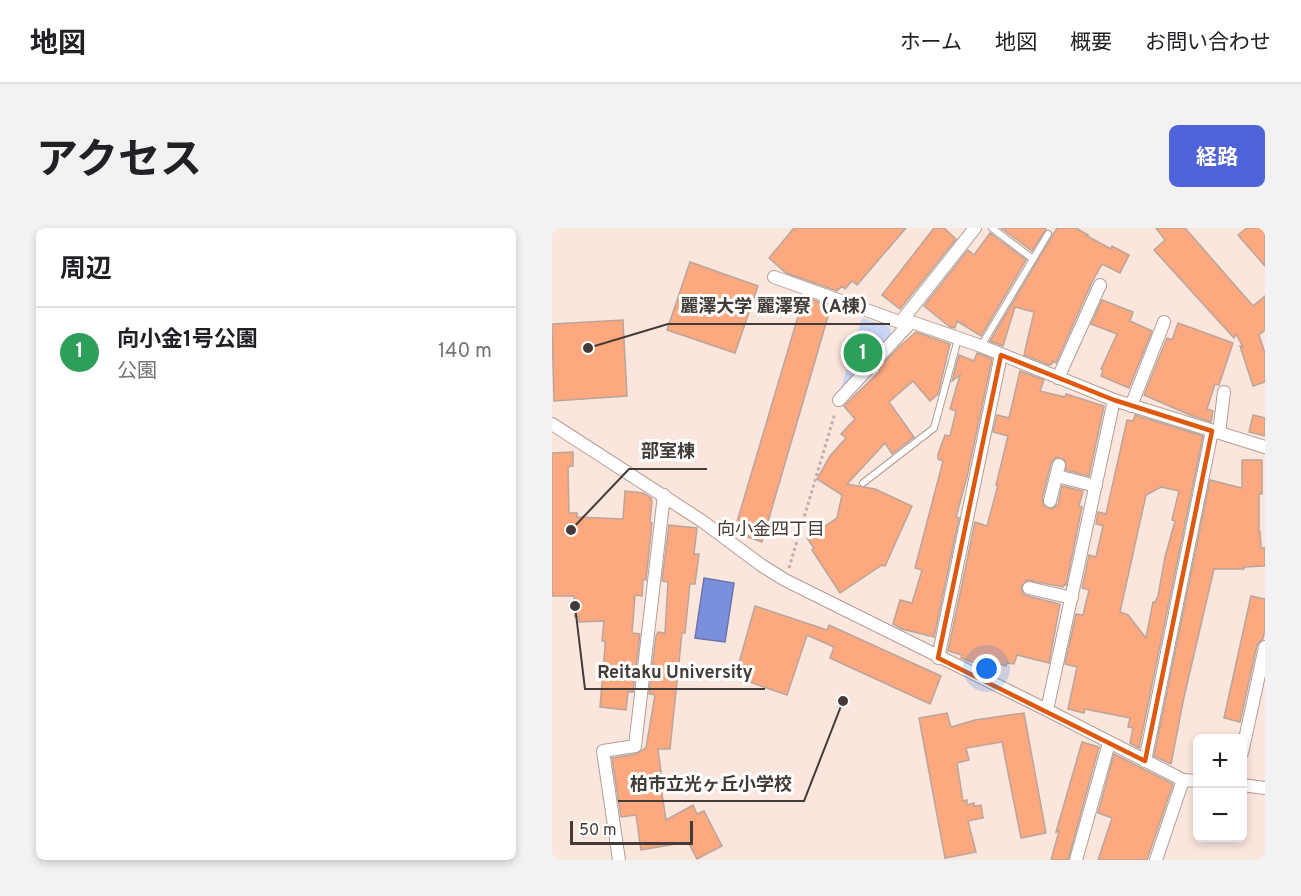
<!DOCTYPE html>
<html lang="ja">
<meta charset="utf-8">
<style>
body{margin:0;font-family:Overpass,"Noto Sans JP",sans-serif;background:#f2f2f2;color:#202124}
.controls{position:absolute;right:18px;bottom:18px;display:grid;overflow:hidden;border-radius:9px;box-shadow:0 3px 9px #0003}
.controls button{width:54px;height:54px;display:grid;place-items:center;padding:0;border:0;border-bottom:2px solid #e0e0e0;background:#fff;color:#202124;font:30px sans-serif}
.scale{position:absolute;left:18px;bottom:15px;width:123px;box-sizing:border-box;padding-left:6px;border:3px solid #433b37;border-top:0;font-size:16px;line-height:21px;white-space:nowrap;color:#433b37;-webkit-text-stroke:4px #fff;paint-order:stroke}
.you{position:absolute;left:435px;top:441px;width:21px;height:21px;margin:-15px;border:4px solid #fff;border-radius:50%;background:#1a73e8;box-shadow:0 0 0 9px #1a73e833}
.badge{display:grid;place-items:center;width:39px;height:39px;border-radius:50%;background:#4e63d8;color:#fff;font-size:20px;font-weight:700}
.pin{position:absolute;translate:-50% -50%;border:3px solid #fff;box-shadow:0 2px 6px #0006}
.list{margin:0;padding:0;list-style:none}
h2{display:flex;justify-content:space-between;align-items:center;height:78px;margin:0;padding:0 24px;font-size:26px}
h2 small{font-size:20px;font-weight:400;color:#757577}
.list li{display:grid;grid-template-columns:39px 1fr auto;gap:18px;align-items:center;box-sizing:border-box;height:90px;padding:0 24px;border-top:2px solid #e0e0e0}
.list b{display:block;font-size:22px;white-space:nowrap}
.list p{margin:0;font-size:20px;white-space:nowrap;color:#757577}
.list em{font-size:20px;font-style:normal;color:#757577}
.map{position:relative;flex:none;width:713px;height:632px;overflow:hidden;border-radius:9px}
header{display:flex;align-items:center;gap:36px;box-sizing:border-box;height:84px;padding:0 30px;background:#fff;border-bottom:2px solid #e0e0e0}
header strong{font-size:28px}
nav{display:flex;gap:33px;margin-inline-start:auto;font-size:21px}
.intro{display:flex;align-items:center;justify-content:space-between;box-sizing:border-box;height:144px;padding:0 36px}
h1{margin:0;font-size:42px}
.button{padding:15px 27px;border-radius:9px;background:#4e63d8;color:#fff;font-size:21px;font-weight:700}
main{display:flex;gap:36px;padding:0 36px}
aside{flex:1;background:#fff;border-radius:9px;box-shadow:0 3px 9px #0003}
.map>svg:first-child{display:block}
.green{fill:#cbd5f6}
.water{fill:#7b90dc;stroke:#6a76aa;stroke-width:1.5}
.building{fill:#fda87e;stroke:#b8a59c;stroke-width:1.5;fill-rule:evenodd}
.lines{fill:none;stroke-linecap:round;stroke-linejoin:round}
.service-casing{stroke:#b19e95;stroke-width:8}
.minor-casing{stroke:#b19e95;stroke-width:14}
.path{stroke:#bfafa7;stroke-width:3;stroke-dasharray:3 3;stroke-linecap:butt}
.service{stroke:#fff;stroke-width:6}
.minor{stroke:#fff;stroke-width:12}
.marked{fill:none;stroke:#e0580e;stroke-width:4.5;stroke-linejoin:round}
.labels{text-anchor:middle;stroke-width:6;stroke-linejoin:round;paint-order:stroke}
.neighbourhood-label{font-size:18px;fill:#483831;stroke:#fff}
.leader{fill:none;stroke:#433b37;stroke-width:2}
.callout-dot{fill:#433b37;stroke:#fff;stroke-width:2}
.callout-label{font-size:18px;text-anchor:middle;font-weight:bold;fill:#433b37;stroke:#fff;stroke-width:6;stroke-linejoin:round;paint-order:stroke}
</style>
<header>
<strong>地図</strong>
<nav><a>ホーム</a><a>地図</a><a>概要</a><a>お問い合わせ</a></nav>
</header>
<div class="intro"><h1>アクセス</h1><a class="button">経路</a></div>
<main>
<aside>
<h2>周辺<small></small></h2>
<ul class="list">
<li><span class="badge" style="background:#2e9e5b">1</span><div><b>向小金1号公園</b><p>公園</p></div><em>140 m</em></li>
</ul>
</aside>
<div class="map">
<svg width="713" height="632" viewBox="0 0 713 632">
<rect width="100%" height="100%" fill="#fbe6dd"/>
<path class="green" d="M310 90 338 99 339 107 289 160Z"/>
<path class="water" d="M152 350 182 355 173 414 143 410Z"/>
<path class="building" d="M242 0H354L305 57 300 53 293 61 290 58 285 63 234 45 217 30Z
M382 0H392L404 11 348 81 330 67Z
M449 0H493L494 1 480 23Z
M505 0H524L536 7 535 8 559 21 560 18 577 27 568 45 550 36 540 54 504 135 501 133 500 136 497 137 472 127 482 84 463 79 451 118 438 113Z
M604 0H633L701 78 713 68V102L707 107 713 125V154L701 158 688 118 691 119 684 106 682 110 602 22 613 12Z
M695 0H709L713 5V38L686 7Z
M438 5 474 32 429 108 405 93 403 100 398 99 372 78 416 22 422 27Z
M138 34 206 58 183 125 115 102Z
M252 68 274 77 269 83 277 85 210 314 182 304Z
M550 72 581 84 578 93 600 103 577 160 549 148 551 142 549 141 565 106 539 96Z
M71 92 75 168 2 173 0 96Z
M626 95 681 115 667 157 663 156 655 181 661 183 659 194 638 187 592 167 615 110 620 112Z
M364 104 398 116 386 166 378 173 361 153 337 174 362 209 340 226 333 215 295 256 323 261 360 278 333 338 330 337 288 365 260 322 262 320 255 310 285 290 290 267 265 251 278 228 294 210 289 206 303 191 292 178 328 143 326 141 348 118Z
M425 125 440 131 415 249 404 289 407 290 382 409 350 401 341 396 348 372 360 375 370 342 363 340 391 233 386 231V226L393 207 398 208 404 183 398 181 408 147 400 153 407 127 422 133Z
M468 143 492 152 488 163 513 169 514 166 552 178 537 248 514 242 513 232 504 229 499 235 490 271 492 278 500 281 506 276 510 258 531 263 527 278 530 279 514 357 512 356 511 359 475 352 469 359 471 366 475 368 508 376 497 435 465 427 462 436 455 435 454 438 427 430 425 436 409 430 410 427 396 423 423 294 435 298 446 257H444L456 208 441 204 445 187 457 190Z
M583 187 651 208 587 520 578 515 581 500 576 499 578 490 533 481 532 485 516 481 525 439 513 436 524 386 531 387 537 362 530 360 537 327 544 329 551 298 544 296 546 284 554 286 575 192 581 193ZM609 259 627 263 620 292 623 293 613 329 606 368 603 374H601L594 410 576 387 568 384 594 267Z
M701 187 713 190V208L697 204Z
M21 224V238L16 239 17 285H25V289L71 291 73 263 91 265 99 270 100 273 98 294 100 295 94 352 91 351 90 368 83 367 80 405 88 406 81 464H76L74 482 48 479 53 419V413H50L52 393 27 394V389H23L22 368H0V225Z
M690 232H710V266H707V304H708L709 320H713V338L692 339V341H662L632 469 619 536 602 528 658 252 690 260Z
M117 297 145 300 142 326H147L143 356H138L133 405H130L118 521H106L111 559H109L114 592 141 577 145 586 152 583 170 618 145 631 136 614 89 622 84 587 69 589 60 530 84 526 94 520 103 467 97 466 104 408 106 404 113 405 116 354 110 353Z
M699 368 713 371V401L711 411 705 417 688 494 672 490Z
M203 378 275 402 277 397 389 448 378 476 278 430 282 419 255 407 235 467 183 449Z
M395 485 399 499 423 492 472 485 494 605 469 610 450 514 414 520 417 532 405 535 411 573 415 572V577L422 575V578L429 577 431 590 416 593 424 624 393 630 367 490Z
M530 514 547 519 516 632H499L507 603 504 604Z
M562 526 621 556 595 632H546L560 590 546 585Z"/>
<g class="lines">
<g class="service-casing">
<path id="service" d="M440 0 481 31
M429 118 496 6
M311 255 382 200 406 111"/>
</g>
<g class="minor-casing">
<path id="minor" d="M423 0 351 91 429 118 562 172 713 219
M222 49 356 97
M506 150 548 57
M287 172 359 94
M579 178 612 94
M0 196 150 293 209 337 233 352 495 482 631 552 646 553
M667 205 672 164
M505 248 544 258
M498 273 507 237
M477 360 520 370
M386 430 449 127
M495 482 562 172
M690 525 713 419
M593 533 660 203
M690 557 713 560
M67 632 51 523 83 518 112 267
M524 632 557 515
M604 632 631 552"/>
</g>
<path class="path" d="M237 340 283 185"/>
<use href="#service" class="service"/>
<use href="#minor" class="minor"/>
</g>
<path class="marked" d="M449 127 562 172 660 203 593 533 386 430Z"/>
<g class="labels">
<g class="neighbourhood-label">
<text x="219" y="307">向小金四丁目</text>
</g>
</g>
<path class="leader" d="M36 120L116 96H338M19 302L77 241H155M23 378L33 461H213M291 473L252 573H66"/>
<g class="callout-dot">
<circle cx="36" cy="120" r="6"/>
<circle cx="19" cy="302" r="6"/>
<circle cx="23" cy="378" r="6"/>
<circle cx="291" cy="473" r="6"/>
</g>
<g class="callout-label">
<text x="227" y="84">麗澤大学 麗澤寮（A棟）</text>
<text x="116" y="229">部室棟</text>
<text x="123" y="450">Reitaku University</text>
<text x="159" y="562">柏市立光ヶ丘小学校</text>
</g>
</svg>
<div class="controls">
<button>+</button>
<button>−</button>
</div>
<div class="scale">50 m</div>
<div class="you"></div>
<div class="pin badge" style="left:311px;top:125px;background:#2e9e5b">1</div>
</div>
</main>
